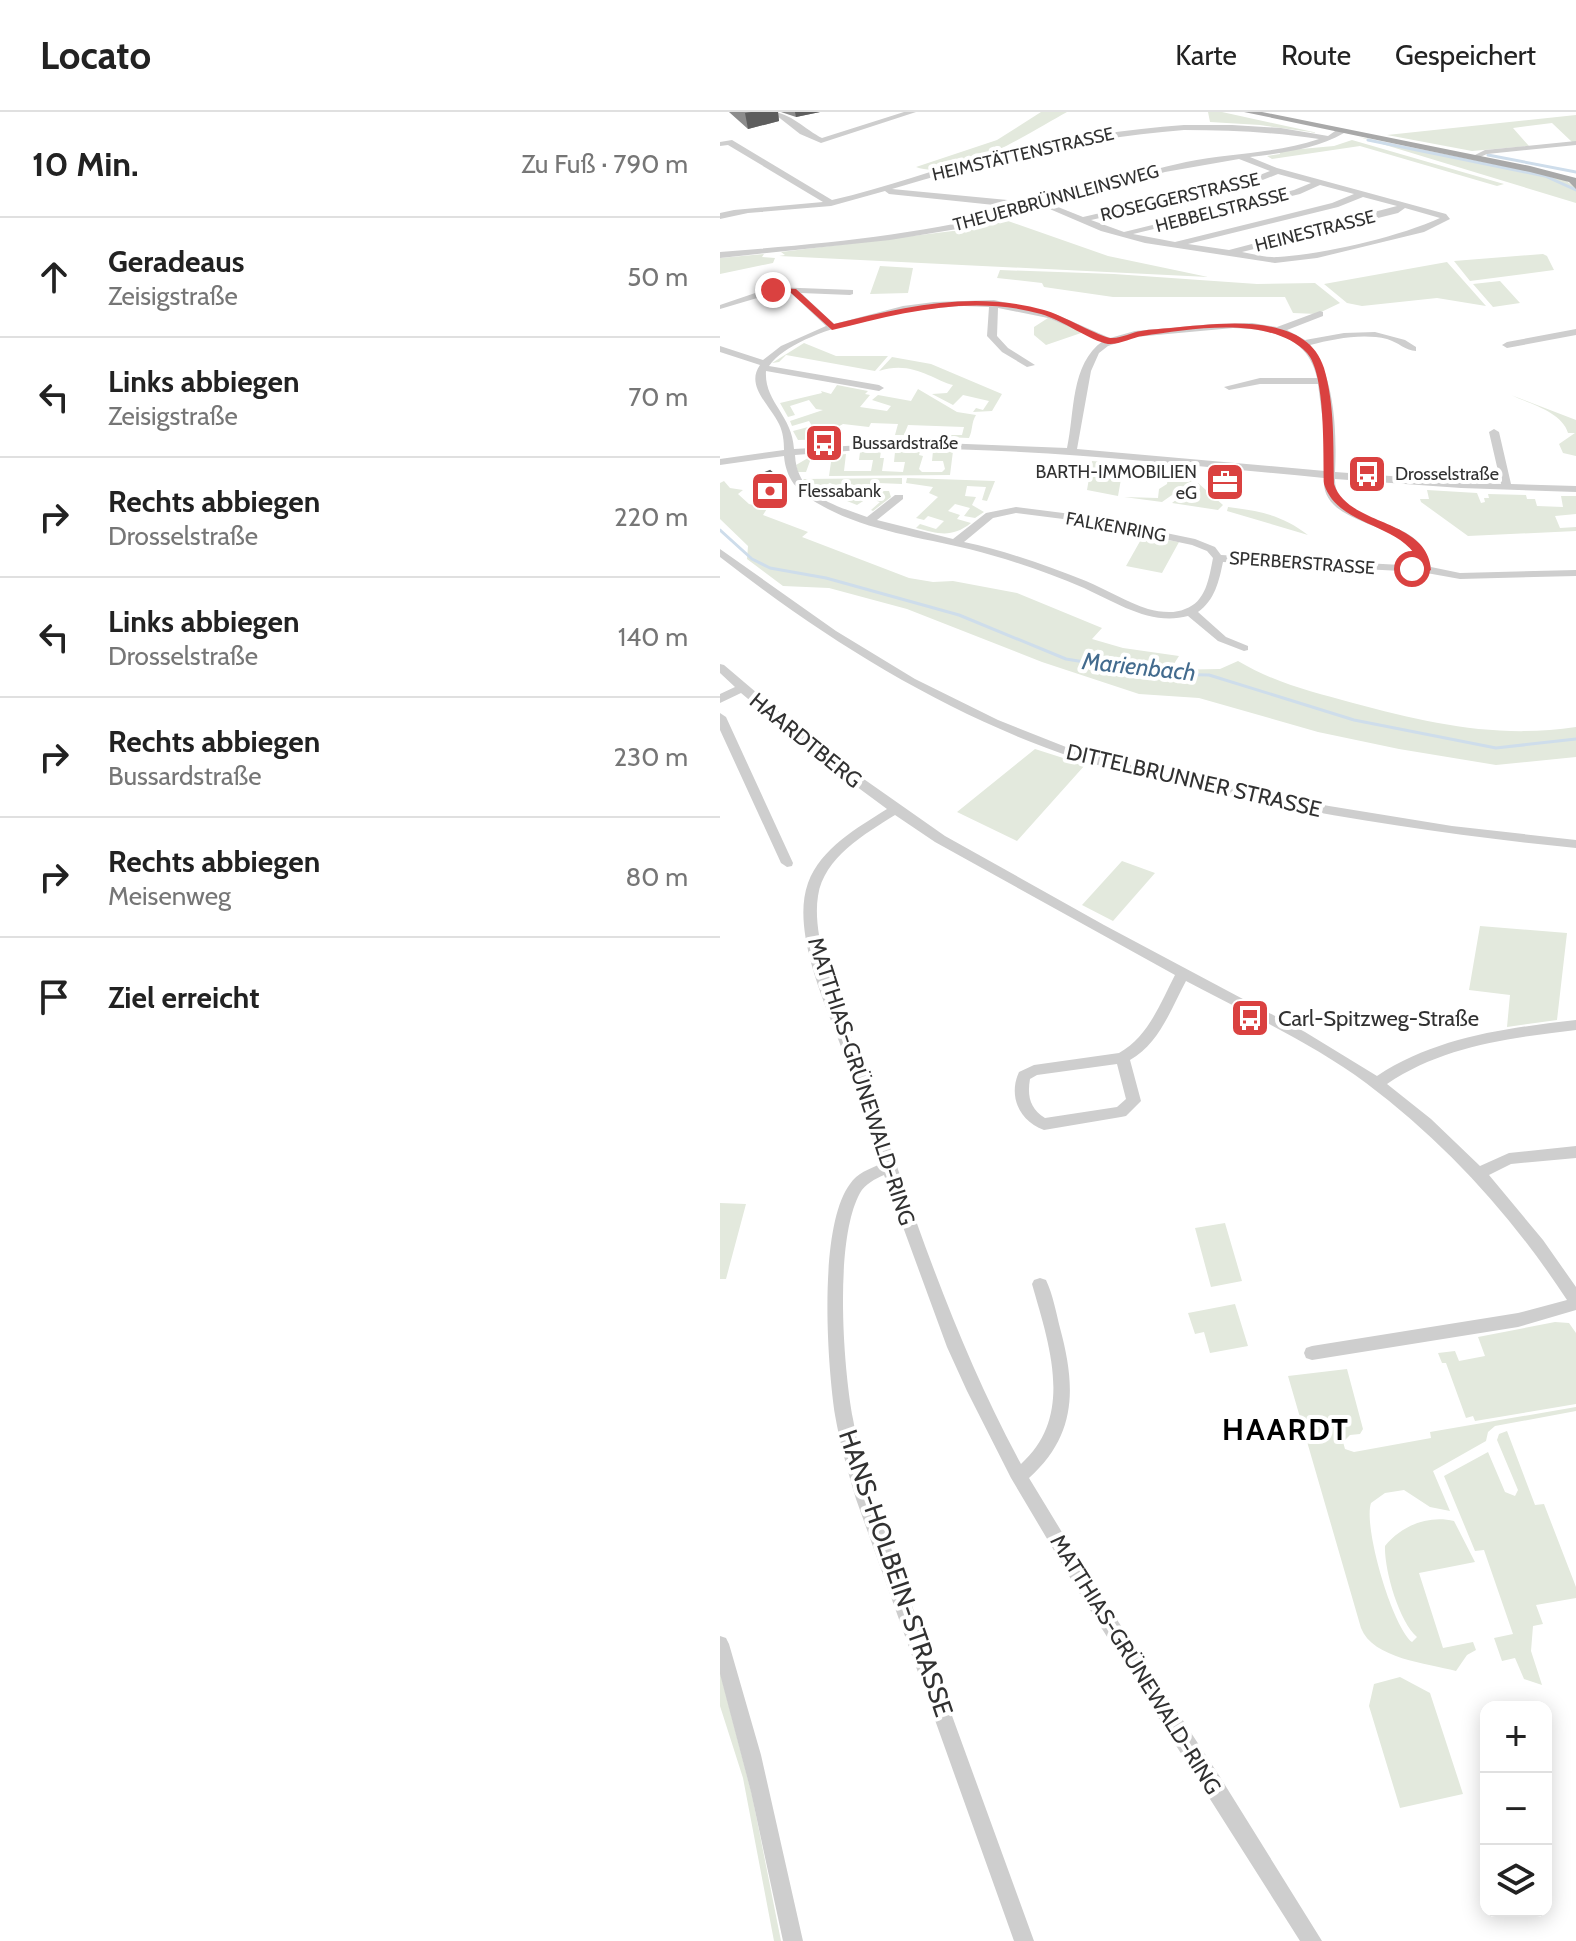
<!DOCTYPE html>
<html lang="de">
<meta charset="utf-8">
<style>
body{margin:0;font-family:Cabin,sans-serif;background:#f6f6f6;color:#222}
.controls{position:absolute;right:24px;bottom:24px;display:grid;overflow:hidden;border-radius:16px;box-shadow:0 4px 20px #0003}
.controls button{width:72px;height:72px;display:grid;place-items:center;padding:0;border:0;border-bottom:2px solid #e0e0e0;background:#fff;color:#222;font:40px sans-serif}
.stop{position:absolute;width:24px;height:24px;margin:-18px;border:6px solid #da4140;border-radius:50%;background:#fff}
.stop.end{background:#da4140;border-color:#fff;box-shadow:0 2px 8px #0008}
.list{margin:0;padding:0;list-style:none}
h2{display:flex;justify-content:space-between;align-items:center;height:104px;margin:0;padding:0 32px;font-size:34px}
h2 small{font-size:26px;font-weight:400;color:#767676}
.list li{display:grid;grid-template-columns:52px 1fr auto;gap:24px;align-items:center;box-sizing:border-box;height:120px;padding:0 32px;border-top:2px solid #e0e0e0}
.list b{display:block;font-size:30px;white-space:nowrap}
.list p{margin:0;font-size:26px;white-space:nowrap;color:#767676}
.list em{font-size:26px;font-style:normal;color:#767676}
.icon{flex:none;width:44px;height:44px;fill:none;stroke:currentColor;stroke-width:2;stroke-linecap:round;stroke-linejoin:round}
.map{position:relative;flex:none;width:856px;height:1829px;overflow:hidden}
header{display:flex;align-items:center;gap:48px;box-sizing:border-box;height:112px;padding:0 40px;background:#fff;border-bottom:2px solid #e0e0e0}
header strong{font-size:38px}
nav{display:flex;gap:44px;margin-inline-start:auto;font-size:28px}
main{display:flex}
aside{flex:1;background:#fff}
.map>svg:first-child{display:block}
.green{fill:#e3e9dd}
.lines{fill:none;stroke-linecap:round;stroke-linejoin:round}
.stream{stroke:#ceddeb;stroke-width:3}
.minor{fill:#cecece;fill-rule:evenodd}
.major{fill:#a9a9a9;fill-rule:evenodd}
.wall{fill:#8c8c8c}
.shaded-wall{fill:#5d5d5d}
.building{fill:#181818;stroke:#5d5d5d;stroke-width:2}
.route{fill:#da4140}
.labels{text-anchor:middle;stroke-width:8;stroke-linejoin:round;paint-order:stroke}
.far-street-label{font-size:18px;fill:#313131;stroke:#fff}
.far-poi-label{font-size:18px;fill:#313131;stroke:#fff;text-anchor:start}
.street-label{font-size:22px;fill:#313131;stroke:#fff}
.poi-label{font-size:22px;fill:#313131;stroke:#fff;text-anchor:start}
.water-label{font-size:24px;font-style:italic;fill:#436b8e;stroke:#fff}
.near-street-label{font-size:26px;fill:#313131;stroke:#fff}
.district-label{font-size:30px;font-weight:bold;letter-spacing:2px;fill:#000;stroke:#fff}
</style>
<header>
<strong>Locato</strong>
<nav><a>Karte</a><a>Route</a><a>Gespeichert</a></nav>
</header>
<main>
<aside>
<h2>10 Min.<small>Zu Fuß · 790 m</small></h2>
<ul class="list">
<li><svg class="icon" aria-label="ahead" viewBox="0 0 24 24"><path d="M12 20V5M6 11l6-6 6 6"/></svg><div><b>Geradeaus</b><p>Zeisigstraße</p></div><em>50 m</em></li>
<li><svg class="icon" aria-label="left" viewBox="0 0 24 24"><path d="M17 20v-9H6M10 6l-5 5 5 5"/></svg><div><b>Links abbiegen</b><p>Zeisigstraße</p></div><em>70 m</em></li>
<li><svg class="icon" aria-label="right" viewBox="0 0 24 24"><path d="M7 20v-9h11M14 6l5 5-5 5"/></svg><div><b>Rechts abbiegen</b><p>Drosselstraße</p></div><em>220 m</em></li>
<li><svg class="icon" aria-label="left" viewBox="0 0 24 24"><path d="M17 20v-9H6M10 6l-5 5 5 5"/></svg><div><b>Links abbiegen</b><p>Drosselstraße</p></div><em>140 m</em></li>
<li><svg class="icon" aria-label="right" viewBox="0 0 24 24"><path d="M7 20v-9h11M14 6l5 5-5 5"/></svg><div><b>Rechts abbiegen</b><p>Bussardstraße</p></div><em>230 m</em></li>
<li><svg class="icon" aria-label="right" viewBox="0 0 24 24"><path d="M7 20v-9h11M14 6l5 5-5 5"/></svg><div><b>Rechts abbiegen</b><p>Meisenweg</p></div><em>80 m</em></li>
<li><svg class="icon" aria-label="arrive" viewBox="0 0 24 24"><path d="M6 21V4h12l-3 4 3 4H6"/></svg><div><b>Ziel erreicht</b></div></li>
</ul>
</aside>
<div class="map">
<svg width="856" height="1829" viewBox="0 0 856 1829">
<rect width="100%" height="100%" fill="#fff"/>
<path class="green" d="M321 0H347C312 19 235 70 196 55L277 28Z
M488 0H502L598 21 540 13 490 10Z
M856 3V30H852L832 11 793 16 809 34 752 39 667 23Z
M639 25 845 68 856 76V91Z
M632 28 784 72 777 74 640 34 552 47 547 44 560 42 559 39 614 34Z
M288 109 388 144 488 165 59 144 65 143 61 140 241 118 191 127Z
M44 142 42 145 55 146 53 151 0 162V146Z
M823 142 827 144 834 158 750 169 734 149Z
M727 150 766 194 717 186 642 194 627 191 604 172Z
M160 154 193 156 188 181 150 182Z
M280 158 394 162 537 172 595 171 620 191 597 202 573 201 565 185H393L324 175 322 171 277 166Z
M780 169 800 191 773 195 753 172Z
M328 206 364 220 326 233 314 223V215Z
M84 231 116 244H168L155 259 66 243 59 250 52 251Z
M172 245 211 252 282 282 272 299 253 300 256 296 263 298 269 289 243 283 233 293 212 282 227 281 233 273C213 268 192 248 159 259Z
M117 273 148 279 145 282 150 283 140 295 167 299 171 294 152 288 158 283 191 289 198 277 237 300 256 303C251 311 253 318 249 326L223 325 224 323H242L244 315 188 313 184 323H175L178 312 151 311 149 315 123 312 114 317 117 318 110 327 78 328 73 319 92 314 89 309 72 314 70 309 103 298 96 297 89 288 70 294 75 303 68 305 60 291 102 281 101 279 111 282Z
M791 283 856 308V344L843 341 839 332 855 321H848C842 300 810 292 791 283Z
M161 339 160 346H164L162 359 183 360 185 350H174L175 340 200 339 199 343 203 344 199 357 202 360H222L225 357 223 349H212L213 339H233L230 363 109 364 111 350 90 349 86 360H78L76 353 88 346 126 342 124 359H151L153 348H139L140 340Z
M372 349 395 351 392 359 396 366 401 367 398 384 367 378Z
M431 353 474 357 472 369 442 390 404 385 438 386 439 377 447 372 449 359 431 358Z
M182 366V372L158 371 157 379H169L171 385 153 399 151 398 160 390 148 386 137 393 127 389 136 383 110 371 96 378 83 367Z
M187 366 275 369 267 389 262 388 266 375 247 374 245 384 256 385 252 393 264 400 255 406 244 404 250 396 235 392 228 399 240 403 237 407 251 411C232 426 219 422 196 416L200 412 216 417 224 409 208 404 204 408 196 406 218 385 209 381 213 375 186 371Z
M4 369 10 376 23 378 18 382 29 392 40 395 44 391 50 392 43 403 88 420 82 425 189 466 213 470 233 469 297 481 382 516 372 527 403 536 459 544 450 558 500 557 518 549C555 571 592 580 633 591 707 611 778 627 856 615V645L776 653 679 637 598 620 479 586 419 582 322 550 187 497 109 476 63 474 27 447 28 434 0 407V371Z
M478 371 503 393 498 398 452 391Z
M707 378 757 381 761 391 765 390 764 386H769L768 382 806 383 807 387H815L817 394 843 395 841 384H856V402L835 404 840 416 856 415V419L748 424 701 390 700 387H709Z
M508 395C540 399 562 403 588 423L507 399Z
M423 424 459 430 442 461 406 454Z
M315 637 365 653 297 729 237 700Z
M402 749 435 761 393 809 362 793Z
M760 814 847 821 837 908 787 915 790 883 749 878Z
M0 1091 26 1092 6 1167H0Z
M505 1111 522 1169 491 1175 475 1116Z
M515 1192 528 1234 490 1241 484 1220 475 1222 468 1201Z
M835 1210 849 1211 856 1221V1292L755 1309 753 1304 746 1306 726 1251H722L718 1241 735 1239 739 1249 765 1244 758 1225Z
M627 1257 643 1317 640 1322 630 1323 623 1330 625 1337 634 1340 711 1326 710 1320 856 1295V1299L775 1314 768 1320 766 1329 713 1359 730 1399 710 1395 684 1378 665 1381 651 1391C643 1414 672 1514 692 1530L697 1525C679 1510 664 1457 665 1434 682 1413 709 1403 734 1409L755 1450 699 1461 723 1536 753 1530 756 1538 747 1543 736 1559C707 1551 653 1547 641 1516L568 1264Z
M787 1319 815 1393 824 1392 856 1475V1486L816 1493 823 1512 813 1514 811 1539 822 1573 804 1567 795 1546 782 1549 774 1526 793 1522 764 1438 755 1439 724 1364 768 1340 785 1380 795 1384 798 1378 777 1328 779 1322Z
M0 1560 32 1683 61 1829H54L23 1666 0 1594Z
M680 1565 710 1581 743 1682 680 1696 649 1594 654 1572Z"/>
<g class="lines">
<path class="stream" d="M648 28 825 64 856 78
M768 43 856 60
M0 418 32 447 50 456 106 466 239 503 346 547 438 562 489 563 634 608 776 636 856 627"/>
<path class="minor" d="M52 0C69 0 86 18 102 26L184 0H196L101 31 80 22Z
M464 13H512L561 16 608 24 618 17H624V21C596 37 562 41 530 45L557 56 726 102 730 107 704 120 597 146 555 151 425 131 381 119 325 95 237 117 170 128 0 146V140C102 132 204 123 302 96L169 82 165 79 111 94 28 101 0 107V101L14 98 103 90 8 33 0 34V30L12 28 112 88C165 76 217 56 271 43 335 28 398 18 464 13ZM464 18C510 18 553 20 599 27 555 42 510 41 466 50 414 61 362 80 312 94L298 89 172 77C268 48 363 26 464 18ZM519 47 550 59 532 66 363 105 333 93 445 60ZM558 62 591 71 574 78 404 120 371 108 535 71ZM600 73 634 82 612 91 455 130 413 122 580 82ZM643 85 677 94 509 138 468 132 618 95ZM685 96 720 106C678 125 605 142 558 145 546 146 534 142 522 140L678 101Z
M856 29V33L767 42 753 48 749 46 765 38Z
M53 175 133 178V182L130 183 81 181 114 212 183 194 214 190 274 188 335 202 390 226 415 219 493 212 532 211 557 215 600 199 603 200V204L567 218 585 228 624 221 655 220 685 228 696 235V239C686 239 678 230 667 227 642 221 614 227 590 233 615 263 617 322 615 360L781 372 769 320 774 317 779 320 791 372 856 374V380L741 376 615 367C614 406 674 407 696 428 704 436 708 444 711 455L740 461 856 458V464L740 467 701 460 503 450C499 469 495 488 478 500L506 525 528 534V538L524 539 498 529 468 504C431 514 397 491 364 476 327 460 288 447 249 437 199 425 142 418 97 391 77 379 66 367 64 344L0 353V347L64 338C64 329 63 320 59 312 50 293 25 274 40 253L0 240V234L43 248 61 234 106 214 71 181H54L0 197V193ZM244 194 269 195 267 224 282 240 307 255 315 253 288 236 277 224 278 196 328 206 383 229C350 252 355 301 347 336L194 330 74 337C72 302 44 290 46 259L159 279 164 276 159 273 49 254C79 213 196 196 244 194ZM513 216C550 217 588 224 597 266H540L504 275 509 278 540 272H598L604 318 605 359 357 337 371 259 379 241 388 234 415 225ZM153 337C305 334 454 352 604 366 600 413 678 409 696 442 698 445 698 450 699 454L501 443 495 435 475 427 359 403 296 395 266 401 233 427 157 408 183 387V383H175L147 405C114 393 77 384 75 343ZM296 401 359 409 472 433 487 439 493 446C489 466 486 490 465 497 454 502 440 500 428 497 407 490 387 478 366 469 326 453 286 439 244 430L273 406Z
M856 217V223L787 236 782 233 787 230Z
M0 437 116 519 195 567 278 608 346 635 447 663 609 694 732 714 856 728V736C745 725 636 709 527 687 454 673 380 658 311 630 198 585 96 520 0 445Z
M0 552 4 553 111 644 225 724 384 813 585 920 657 964C716 925 787 916 856 908V918C790 926 723 934 667 972L711 1007 760 1054 789 1041 856 1034V1046L791 1052 769 1063 823 1128 856 1175V1198L798 1215 592 1248 586 1246 584 1241 586 1236 592 1234 798 1201 847 1188C792 1104 726 1031 646 971 591 930 526 901 466 869 451 897 439 932 410 948L421 989 406 1004 401 1005 324 1018C299 1009 288 984 299 960L314 953 399 941C428 925 440 892 455 863L215 730 175 703C145 722 104 745 98 784 90 833 127 911 144 958 190 1092 233 1227 301 1352 355 1304 329 1232 312 1172L314 1168 320 1166 326 1168C333 1183 336 1200 340 1216 356 1275 357 1323 309 1366L371 1468 500 1665 602 1829H580L358 1479 291 1366 247 1279 227 1235 164 1063C155 1067 145 1072 140 1081 114 1128 123 1254 133 1307 139 1344 151 1379 163 1414L314 1829H294L136 1387C128 1360 120 1332 115 1303 107 1250 98 1115 130 1072 137 1061 149 1057 161 1052 149 1018 138 983 126 948 109 900 70 821 88 771 101 736 137 716 167 697L102 649 21 581 0 591V582L15 575 0 561ZM397 952 406 987 397 995 325 1006C310 997 307 984 310 967L317 963Z
M0 601 6 605 73 751 72 754 67 755 61 751 0 618Z
M0 1524 6 1526 9 1532 41 1643 83 1829H63L31 1680 0 1562Z"/>
<path class="major" d="M524 0H542L810 54 856 66V77L849 70 810 60Z"/>
</g>
<path class="wall" d="M9 0H58L59 9 28 17Z
M61 0H100L76 5Z
M35 365 64 381 48 387 36 377Z"/>
<path class="shaded-wall" d="M31 0H58L59 9 28 17 25 1Z
M75 0H100L76 5Z
M62 369 64 381 48 387 47 375Z"/>
<path class="building" d="M50 359 62 369 47 375 35 365Z"/>
<path class="route" d="M50 176 76 177 114 212C183 195 253 178 324 198 340 202 382 226 391 226 400 227 412 220 421 219 431 217 441 217 451 216 497 212 586 198 604 256 615 293 613 334 614 372 628 415 708 406 711 458L706 461 689 459V455L701 454 700 451C682 410 618 416 604 372 603 342 606 262 587 241 550 203 471 217 423 224 413 225 399 233 388 232 371 229 342 208 321 202 251 182 181 201 112 218L71 181H53Z"/>
<defs>
<g id="bus-square" transform="scale(2)"><rect x="-9" y="-9" width="18" height="18" rx="4" fill="#da4140" stroke="#fff"/><path d="M-5-6H5V4H4V6H2V4H-2V6H-4V4H-5ZM-3.5-4V0h7V-4ZM-3.5 1.2v1.5H-2V1.2ZM2 1.2v1.5H3.5V1.2Z" fill="#fff"/></g>
<g id="office-square" transform="scale(2)"><rect x="-9" y="-9" width="18" height="18" rx="4" fill="#da4140" stroke="#fff"/><path d="M-6-3h4V-5.5h4V-3h4V5H-6ZM-1-4.5V-3h2v-1.5ZM-6 0V1H6V0Z" fill="#fff"/></g>
<g id="bank-square" transform="scale(2)"><rect x="-9" y="-9" width="18" height="18" rx="4" fill="#da4140" stroke="#fff"/><path d="M-6-4H6V4H-6ZM0-2.3a2.3 2.3 0 1 0 0 4.6a2.3 2.3 0 1 0 0-4.6Z" fill="#fff"/></g>
</defs>
<g fill-rule="evenodd">
<use href="#bus-square" x="104" y="331"/>
<use href="#bus-square" x="647" y="362"/>
<use href="#office-square" x="505" y="370"/>
<use href="#bank-square" x="50" y="379"/>
<use href="#bus-square" x="530" y="906"/>
</g>
<g class="labels">
<g class="far-street-label">
<text transform="translate(303 42) rotate(-13)" y="6">HEIMSTÄTTENSTRASSE</text>
<text transform="translate(460 85) rotate(-13)" y="6">ROSEGGERSTRASSE</text>
<text transform="translate(336 86) rotate(-15)" y="6">THEUERBRÜNNLEINSWEG</text>
<text transform="translate(502 98) rotate(-14)" y="6">HEBBELSTRASSE</text>
<text transform="translate(595 119) rotate(-14)" y="6">HEINESTRASSE</text>
<text transform="translate(396 415) rotate(10)" y="6">FALKENRING</text>
<text transform="translate(582 451) rotate(4)" y="6">SPERBERSTRASSE</text>
</g>
<g class="far-poi-label">
<text x="132" y="337">Bussardstraße</text>
<text x="477" y="366" text-anchor="end">BARTH-IMMOBILIEN<tspan x="477" dy="21">eG</tspan></text>
<text x="675" y="368">Drosselstraße</text>
<text x="78" y="385">Flessabank</text>
</g>
<g class="street-label">
<text transform="translate(86 628) rotate(39)" y="8">HAARDTBERG</text>
<text transform="translate(474 668) rotate(13)" y="8">DITTELBRUNNER STRASSE</text>
<text transform="translate(142 969) rotate(72)" y="8">MATTHIAS-GRÜNEWALD-RING</text>
<text transform="translate(416 1552) rotate(58)" y="8">MATTHIAS-GRÜNEWALD-RING</text>
</g>
<g class="poi-label">
<text x="558" y="914">Carl-Spitzweg-Straße</text>
</g>
<g class="water-label">
<text transform="translate(419 555) rotate(6)" y="8">Marienbach</text>
</g>
<g class="near-street-label">
<text transform="translate(176 1461) rotate(71)" y="9">HANS-HOLBEIN-STRASSE</text>
</g>
<g class="district-label">
<text x="566" y="1328">HAARDT</text>
</g>
</g>
</svg>
<div class="controls">
<button>+</button>
<button>−</button>
<button><svg class="icon" aria-label="layers" viewBox="0 0 24 24"><path d="M12 4l9 5-9 5-9-5zM3 14l9 5 9-5"/></svg></button>
</div>
<div class="stop" style="left:692px;top:457px"></div>
<div class="stop end" style="left:53px;top:178px"></div>
</div>
</main>
